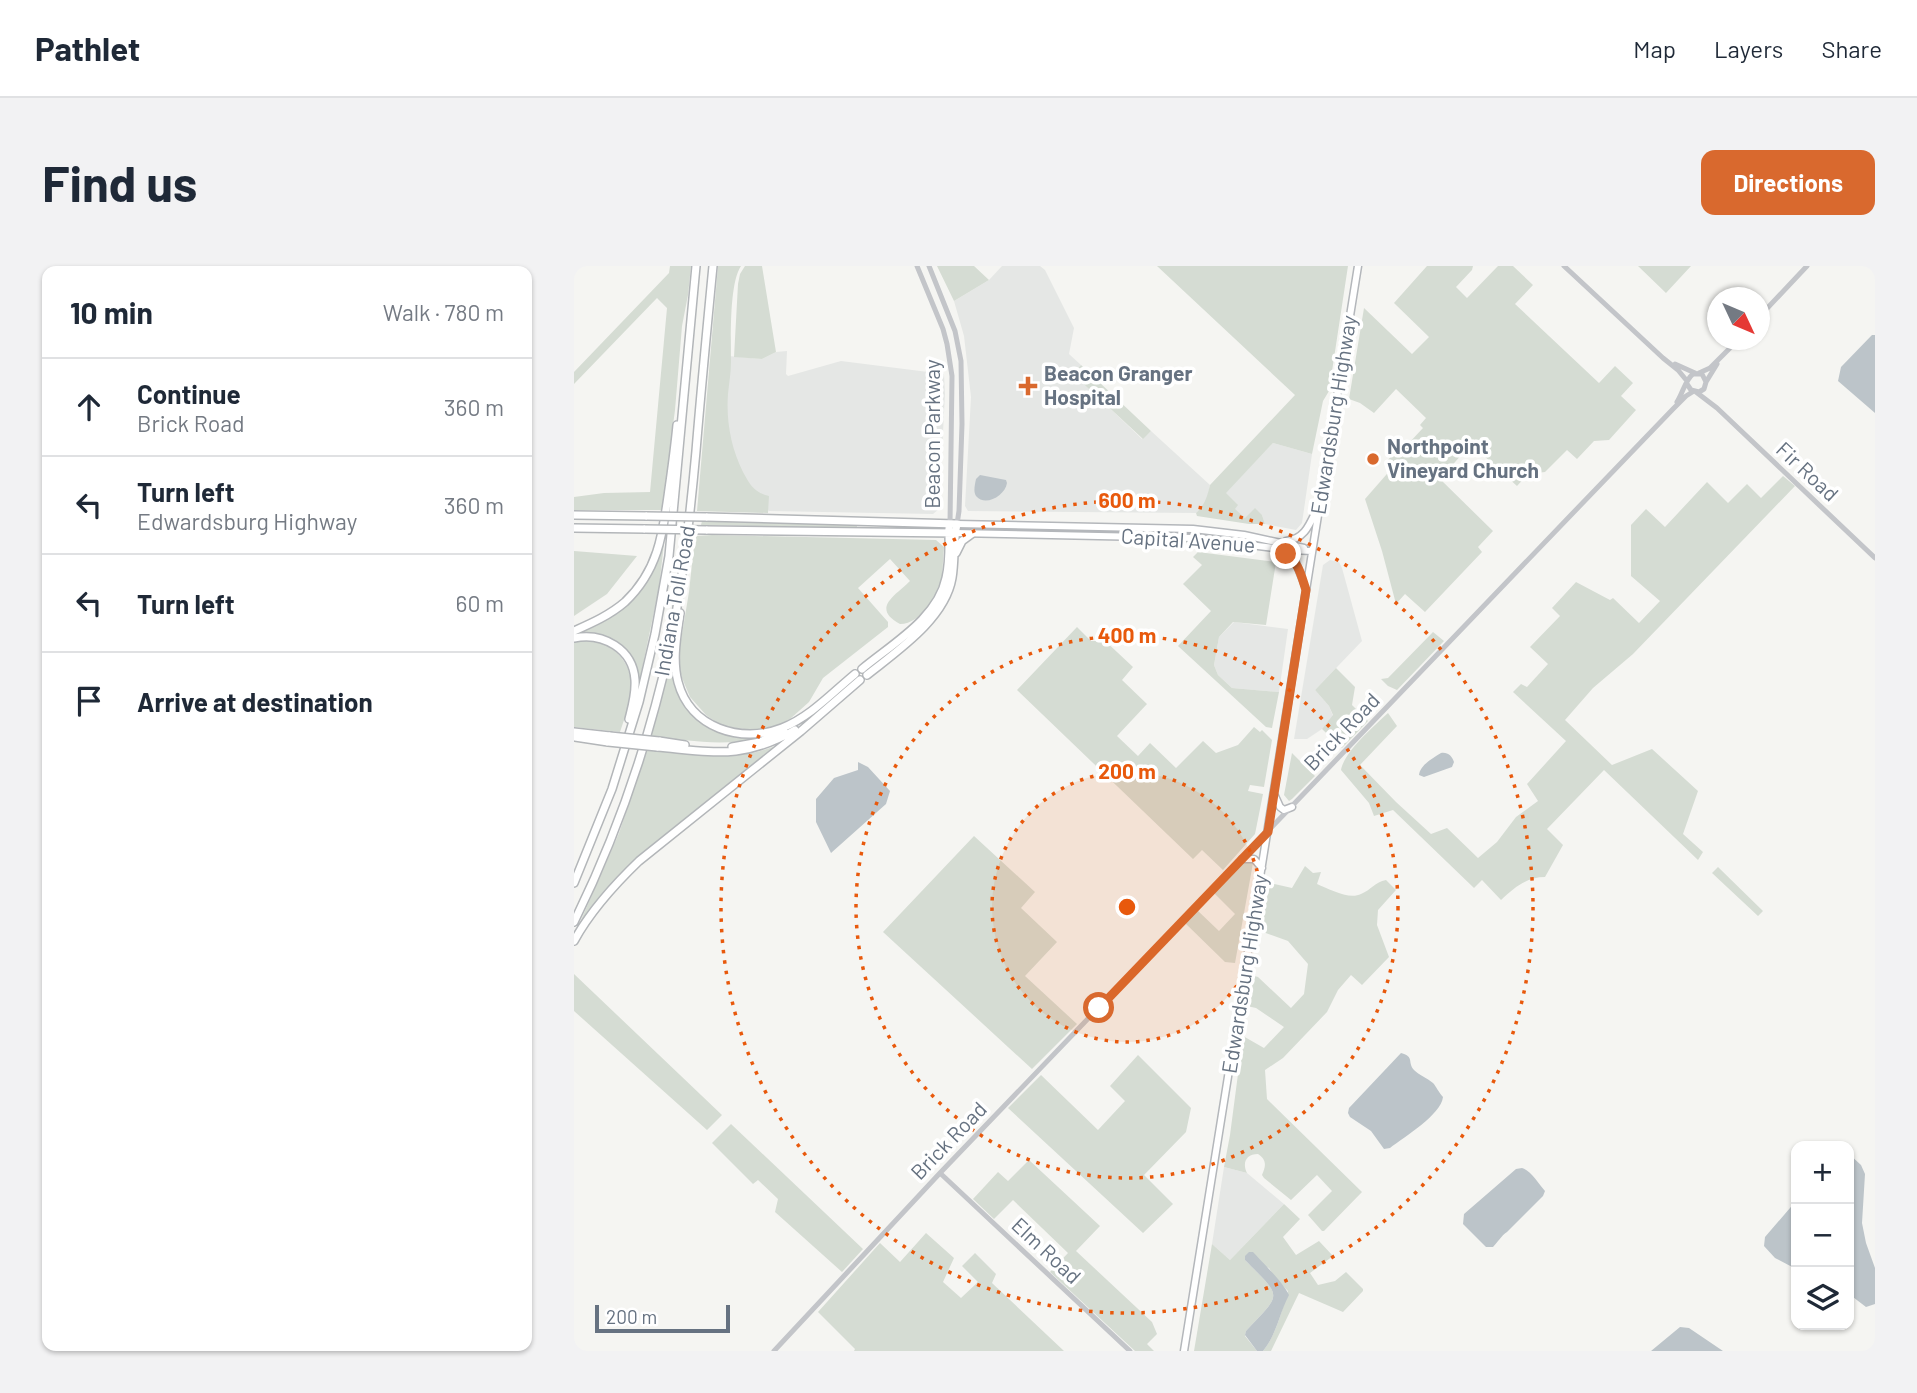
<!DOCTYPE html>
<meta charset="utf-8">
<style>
body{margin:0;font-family:Barlow,sans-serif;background:#f2f2f3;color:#1f2937}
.controls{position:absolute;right:21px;bottom:21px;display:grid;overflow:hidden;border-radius:14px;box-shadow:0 2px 5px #0004}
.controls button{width:63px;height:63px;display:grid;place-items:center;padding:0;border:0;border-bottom:2px solid #e0e1e3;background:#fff;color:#1f2937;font:35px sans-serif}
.compass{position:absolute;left:1133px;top:21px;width:63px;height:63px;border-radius:50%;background:#fff;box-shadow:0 2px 5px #0004;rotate:134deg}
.scale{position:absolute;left:21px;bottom:18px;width:135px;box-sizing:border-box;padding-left:7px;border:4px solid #667281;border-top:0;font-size:19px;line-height:24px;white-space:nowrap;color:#667281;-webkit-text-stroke:5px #fff;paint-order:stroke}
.stop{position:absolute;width:21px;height:21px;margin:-16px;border:5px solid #d9692e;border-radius:50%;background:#fff}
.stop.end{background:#d9692e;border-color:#fff;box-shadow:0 2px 7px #0008}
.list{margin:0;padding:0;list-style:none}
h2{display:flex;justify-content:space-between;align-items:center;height:91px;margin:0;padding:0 28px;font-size:30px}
h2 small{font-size:23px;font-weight:400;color:#747a83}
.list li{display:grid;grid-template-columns:46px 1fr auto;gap:21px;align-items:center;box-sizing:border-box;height:98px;padding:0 28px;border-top:2px solid #e0e1e3}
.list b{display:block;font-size:26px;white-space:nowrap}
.list p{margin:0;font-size:23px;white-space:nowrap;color:#747a83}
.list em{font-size:23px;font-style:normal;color:#747a83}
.icon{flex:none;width:38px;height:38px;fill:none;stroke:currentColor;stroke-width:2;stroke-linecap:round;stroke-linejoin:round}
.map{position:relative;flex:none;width:1301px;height:1085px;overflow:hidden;border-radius:14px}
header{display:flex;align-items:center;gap:42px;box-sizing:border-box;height:98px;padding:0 35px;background:#fff;border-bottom:2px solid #e0e1e3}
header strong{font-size:33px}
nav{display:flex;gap:38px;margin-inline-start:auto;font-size:24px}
.intro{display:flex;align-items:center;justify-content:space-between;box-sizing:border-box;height:168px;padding:0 42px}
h1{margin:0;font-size:49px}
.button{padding:18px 32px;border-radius:14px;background:#d9692e;color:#fff;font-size:24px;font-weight:700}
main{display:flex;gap:42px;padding:0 42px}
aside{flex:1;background:#fff;border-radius:14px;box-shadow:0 2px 5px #0004}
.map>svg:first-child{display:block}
.built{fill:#e5e7e5}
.green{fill:#d5dcd3}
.water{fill:#bcc4c9}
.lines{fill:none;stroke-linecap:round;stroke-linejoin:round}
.major-casing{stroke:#b4b7bb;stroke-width:9}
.highway-casing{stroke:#b3b6b9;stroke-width:10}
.minor{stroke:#c3c5c9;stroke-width:5}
.major{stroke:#fff;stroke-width:6}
.highway{stroke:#fff;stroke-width:7}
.highway-bridge-casing{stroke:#b3b6b9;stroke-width:10;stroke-linecap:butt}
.highway-bridge{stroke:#fff;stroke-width:7}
.route{stroke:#d9692e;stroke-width:9}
.ring{fill:none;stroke:#e8590c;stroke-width:3.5;stroke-dasharray:3.5 7}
.poi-dot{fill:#d9692e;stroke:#fff;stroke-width:2.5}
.labels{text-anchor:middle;stroke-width:7;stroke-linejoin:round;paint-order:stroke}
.poi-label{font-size:21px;font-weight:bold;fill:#667281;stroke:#fff;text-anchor:start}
.street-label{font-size:21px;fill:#667281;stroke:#fff}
.centre{fill:#e8590c;stroke:#fff;stroke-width:3.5}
.ring-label{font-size:21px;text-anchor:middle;font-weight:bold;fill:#e8590c;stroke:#fff;stroke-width:7;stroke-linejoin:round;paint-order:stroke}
</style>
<header>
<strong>Pathlet</strong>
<nav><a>Map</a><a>Layers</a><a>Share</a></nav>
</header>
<div class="intro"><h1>Find us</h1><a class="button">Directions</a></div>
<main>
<aside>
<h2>10 min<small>Walk · 780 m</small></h2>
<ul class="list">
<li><svg class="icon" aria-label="ahead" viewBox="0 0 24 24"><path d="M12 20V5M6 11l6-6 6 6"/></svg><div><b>Continue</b><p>Brick Road</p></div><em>360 m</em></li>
<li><svg class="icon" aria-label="left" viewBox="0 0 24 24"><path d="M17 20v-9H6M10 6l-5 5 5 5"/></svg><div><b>Turn left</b><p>Edwardsburg Highway</p></div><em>360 m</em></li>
<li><svg class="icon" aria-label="left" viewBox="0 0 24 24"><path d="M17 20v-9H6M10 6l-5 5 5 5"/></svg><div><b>Turn left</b></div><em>60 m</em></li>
<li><svg class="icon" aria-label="arrive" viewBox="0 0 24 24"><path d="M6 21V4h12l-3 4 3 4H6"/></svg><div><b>Arrive at destination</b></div></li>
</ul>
</aside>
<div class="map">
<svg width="1301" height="1085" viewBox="0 0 1301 1085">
<rect width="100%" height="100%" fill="#f5f5f2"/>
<path class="built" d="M428 0H466L471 4 500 62 495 88 507 99 500 108 568 173 577 165 636 219 633 234 628 242 622 247 394 245 391 240 397 131 390 70 380 35 415 14Z
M213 85 212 108 214 110 267 95 370 108 371 128 365 243 359 248 195 245 173 227 148 149 154 90 188 93 202 86Z
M699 177 738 188 728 257 722 264 691 258 688 249 672 253 660 243 651 227Z
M756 294 765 296 768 302 788 375 741 424 755 440 759 450 748 463 733 473H720L749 299Z
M660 356 714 363 705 426 658 422 644 409 640 399 645 371Z
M650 901 673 907 710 938 656 994 638 978Z"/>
<path class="green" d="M96 0H117L114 29 108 60 101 144 88 244H0V231L30 227 76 226 93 42 83 32 0 118V106L95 7Z
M144 0H167C155 18 157 73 157 96 157 107 155 117 154 128 152 155 157 182 169 206 176 219 181 227 195 230L194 247 123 245Z
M171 0H188L202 86 188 93 160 91 164 18 166 8Z
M363 0H400L415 14 380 35Z
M583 0H774L755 125 749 135 738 188 699 177 652 227 664 239 661 243 671 252 681 242 688 249 691 258H675L623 250 622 247C631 239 633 231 636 219L721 129Z
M853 0H899L898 4 882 21 893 32 924 0H939L959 19 941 38 1025 117 1041 100 1059 117 1047 130 1062 144 1035 174 1020 175 1003 193 993 184 971 206 954 208 943 220 897 178 866 213 919 265 904 281 908 286 851 346 831 328 822 338 808 285 791 233 819 201 813 195 830 176 834 178 849 162 846 159 852 152 822 123 800 147 786 137 775 133 790 42 838 88 855 71 820 37Z
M1064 0H1117L1092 27Z
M507 99 577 165 569 173 499 108Z
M1209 210 1221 220 1059 388 1019 422 991 454 1038 499 1078 483 1124 525 1109 568 1129 586 1124 594 1030 504 973 563 989 579 971 611C952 611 940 622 927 634L908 614 900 622 819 544 800 550 795 537 767 504C770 486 800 460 814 447L823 460 786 499 822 536 857 568 873 562 904 592 923 576 942 551 964 535 953 518 992 475 939 426 947 418 953 421 974 398 956 381 986 350 978 342 1002 316 1036 334 1039 332 1065 357 1086 335 1057 310V259L1072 243 1091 261 1133 216 1154 237 1173 218 1187 232Z
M139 254 283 259V262L127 259 128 255Z
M91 268 85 322 65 417C45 390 48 363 5 368L4 365 48 340 85 289Z
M138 269 362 274 370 281C369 291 369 300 368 310 364 328 348 358 326 358 297 342 321 330 336 315L316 293 284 322 314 356V361L249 412 235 436 216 453 205 459 179 464 154 461 142 456 132 449 116 431 108 412 106 403V380L115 326 121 270Z
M0 285 63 290 33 328 0 350Z
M624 286 702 296 692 359 659 356 645 371 640 399 644 409 658 422 705 426 698 462 692 461 604 380 637 345 609 318 628 299 619 291Z
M503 361 517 375H523L527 371 559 401 548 414 573 438 543 470 564 490 576 477 602 502 629 475 642 487 664 479 680 461 686 466 688 464 698 474 690 521 676 519 674 525 689 528 681 568 649 604 628 584 619 593 443 424Z
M859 366 870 375 823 424 814 420 807 413 814 412Z
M13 374C41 376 61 400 57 428 55 441 50 454 46 466L0 461V376Z
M98 392 101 414 133 458 184 471V472C148 481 113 474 77 470Z
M762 402 781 421 778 439 794 455 768 482 748 463 759 449 755 440 741 424Z
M204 479 68 590 0 670 45 567 73 484C123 485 155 499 204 479Z
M718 487 741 510 718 533 715 535 710 529Z
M400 570 461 626 447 642 483 676 451 710 503 758 458 803 309 666Z
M674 595 679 597 661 697 651 696 611 657 623 644 645 665 661 648 640 627 670 596Z
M731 600 739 607 747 606 743 618C755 623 775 634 787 628 797 624 801 616 812 614L822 624 804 644 803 659 815 691 788 719 777 709 764 724 753 746 709 792 691 804 693 833 788 926 750 965H748L734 949 758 925 743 909 717 934 690 912 688 909C692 900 693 894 684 888 672 888 668 897 673 907L650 901 656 869 669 770 690 782 710 761 682 742 673 740 677 709 684 711 717 742 730 728 734 698 714 675 686 665 696 617 718 622Z
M1144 601 1189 645 1184 650 1138 607Z
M0 708 148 849 133 864 0 745Z
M564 789 617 842 612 866 570 909 599 938 569 967 434 842 467 809 524 864 551 835 536 820Z
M157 858 289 983 268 1006 201 946 204 933 184 914 179 918 138 877Z
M455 894 526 960 502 985 578 1056 583 1068 573 1078 580 1085H561L476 1006 494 987 439 934 420 953 399 933 424 906 434 915Z
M710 938 726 953 709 971 722 989 745 975 759 990 736 1007 744 1019 761 1015 772 1006 789 1023V1025L769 1046 725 1027 697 1085H689C703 1067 707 1046 714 1025L702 1013 695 1002 671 994C708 1032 709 1026 672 1065L671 1070 683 1085H620L638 978 656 994Z
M352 967 380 992 369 1016 387 1032 404 1016 388 1000 401 987 422 1008 418 1017 490 1085H280L281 1083 244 1046 306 977 326 996Z"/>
<path class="water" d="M1298 69H1301V147L1264 115 1267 101Z
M406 209 432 214 433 217C431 230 411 241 402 230 399 226 401 218 402 213Z
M867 487C874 486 878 490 880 496L878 501 850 511 845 509C846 499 859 492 867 487Z
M284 496 294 501 316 525 312 538 257 587 242 556V533L260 512 284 504Z
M827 787C841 791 833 796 840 804 845 809 853 812 859 817 862 820 865 827 869 831 867 849 830 871 816 882L810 883 797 865 776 851 774 847 775 842Z
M1275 888 1287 899 1291 908 1288 957 1292 977 1301 1002V1038L1292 1041 1275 1028Z
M948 902C957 905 964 917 971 925L969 930 933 966C927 970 924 976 919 981H912L889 958 890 948 942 903Z
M1222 935V1003L1201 992 1190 980 1191 971Z
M675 986H679C689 997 709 1016 715 1029 705 1048 703 1068 689 1085H683L671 1069 672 1065C709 1026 708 1032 671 994V990Z
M1106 1061 1115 1062 1149 1085H1077Z"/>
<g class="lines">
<g class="major-casing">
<path id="major" d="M383 258 619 263 670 269 730 282
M381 267 619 272 717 284 738 285
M712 275C730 273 735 260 742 245
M704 284 722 297 732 322
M701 530 706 541 710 544 718 541
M668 593H680L688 602
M610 1085 784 0"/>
</g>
<g class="highway-casing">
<path id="highway" d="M0 249 73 250
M132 251 383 258C379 276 381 294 378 312 371 353 323 385 293 409
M0 262 71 263
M132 264 381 267
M382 287 388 275 399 267
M106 347C103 370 98 393 104 416 116 462 167 478 208 462 236 451 258 427 281 408
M0 365C18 357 36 349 51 336 85 304 89 266 95 223 98 202 101 180 103 159
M0 372C29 366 59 383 61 414 62 428 58 441 55 453
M288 403C318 378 364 352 372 312 376 296 375 279 375 262
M0 466 36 470
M1 471 34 476
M85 475 111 479
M83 481C140 486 169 494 221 464
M158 481 186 476 210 465
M0 617 38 523 65 436 81 368 95 290 122 0
M0 656C43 569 75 475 96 380 109 316 116 251 122 185 127 124 133 62 139 0
M0 675C17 644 40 619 65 595L227 465 286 414"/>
</g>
<path class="minor" d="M343 0 369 63 373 78 378 110 376 258
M355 0 381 65 387 95 388 158 385 245 383 258
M990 0 1089 92 1104 104 1113 115
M1185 51 1233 0
M1101 98 1121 107
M1125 107 1136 102 1164 74
M1132 116 1143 98
M1122 126 1143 142 1301 292
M1103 136C1109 127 1111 114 1119 108H1128L1132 116 1130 123 1125 126 1117 124 1113 118
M366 907 556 1085
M200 1085 366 907 997 249 1099 143 1112 130 1120 125"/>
<use href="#major" class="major"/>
<use href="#highway" class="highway"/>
<g class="highway-bridge-casing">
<path id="highway-bridge" d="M73 250 132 251
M71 263 132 264
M36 470 85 475
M34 476 83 481"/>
</g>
<use href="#highway-bridge" class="highway-bridge"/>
</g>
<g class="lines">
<path class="route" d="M525 742 694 566 732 324C727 309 725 297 712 288"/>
</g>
<circle cx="553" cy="641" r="135" fill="#e8590c" fill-opacity=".12"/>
<g class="ring">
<circle cx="553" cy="641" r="135"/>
<circle cx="553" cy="641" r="271"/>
<circle cx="553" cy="641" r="406"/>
</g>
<g class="poi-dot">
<path d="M450.5 109.5h7v7h7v7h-7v7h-7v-7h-7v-7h7z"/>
<circle cx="799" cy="193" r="7"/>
</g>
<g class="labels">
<g class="poi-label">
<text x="470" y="115">Beacon Granger<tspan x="470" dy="24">Hospital</tspan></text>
<text x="813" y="188">Northpoint<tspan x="813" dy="24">Vineyard Church</tspan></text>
</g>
<g class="street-label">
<text transform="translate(760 149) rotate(-81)" y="7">Edwardsburg Highway</text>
<text transform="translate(359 168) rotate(-90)" y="7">Beacon Parkway</text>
<text transform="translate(1233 206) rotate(43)" y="7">Fir Road</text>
<text transform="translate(614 275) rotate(4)" y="7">Capital Avenue</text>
<text transform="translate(101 335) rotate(-80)" y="7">Indiana Toll Road</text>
<text transform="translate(768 466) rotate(-46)" y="7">Brick Road</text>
<text transform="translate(671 708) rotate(-81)" y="7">Edwardsburg Highway</text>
<text transform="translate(375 875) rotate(-46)" y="7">Brick Road</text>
<text transform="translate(472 985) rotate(43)" y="7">Elm Road</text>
</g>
</g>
<circle cx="553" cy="641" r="10" class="centre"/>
<g class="ring-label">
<text x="553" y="242">600 m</text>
<text x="553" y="377">400 m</text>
<text x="553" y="513">200 m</text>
</g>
</svg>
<div class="controls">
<button>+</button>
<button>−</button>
<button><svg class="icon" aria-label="layers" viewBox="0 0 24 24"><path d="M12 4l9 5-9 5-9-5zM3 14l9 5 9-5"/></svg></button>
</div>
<svg class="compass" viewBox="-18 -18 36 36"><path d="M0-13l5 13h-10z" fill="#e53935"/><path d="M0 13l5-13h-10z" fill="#747a83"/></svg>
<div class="scale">200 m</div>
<div class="stop" style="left:525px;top:742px"></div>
<div class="stop end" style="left:712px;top:288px"></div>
</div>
</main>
